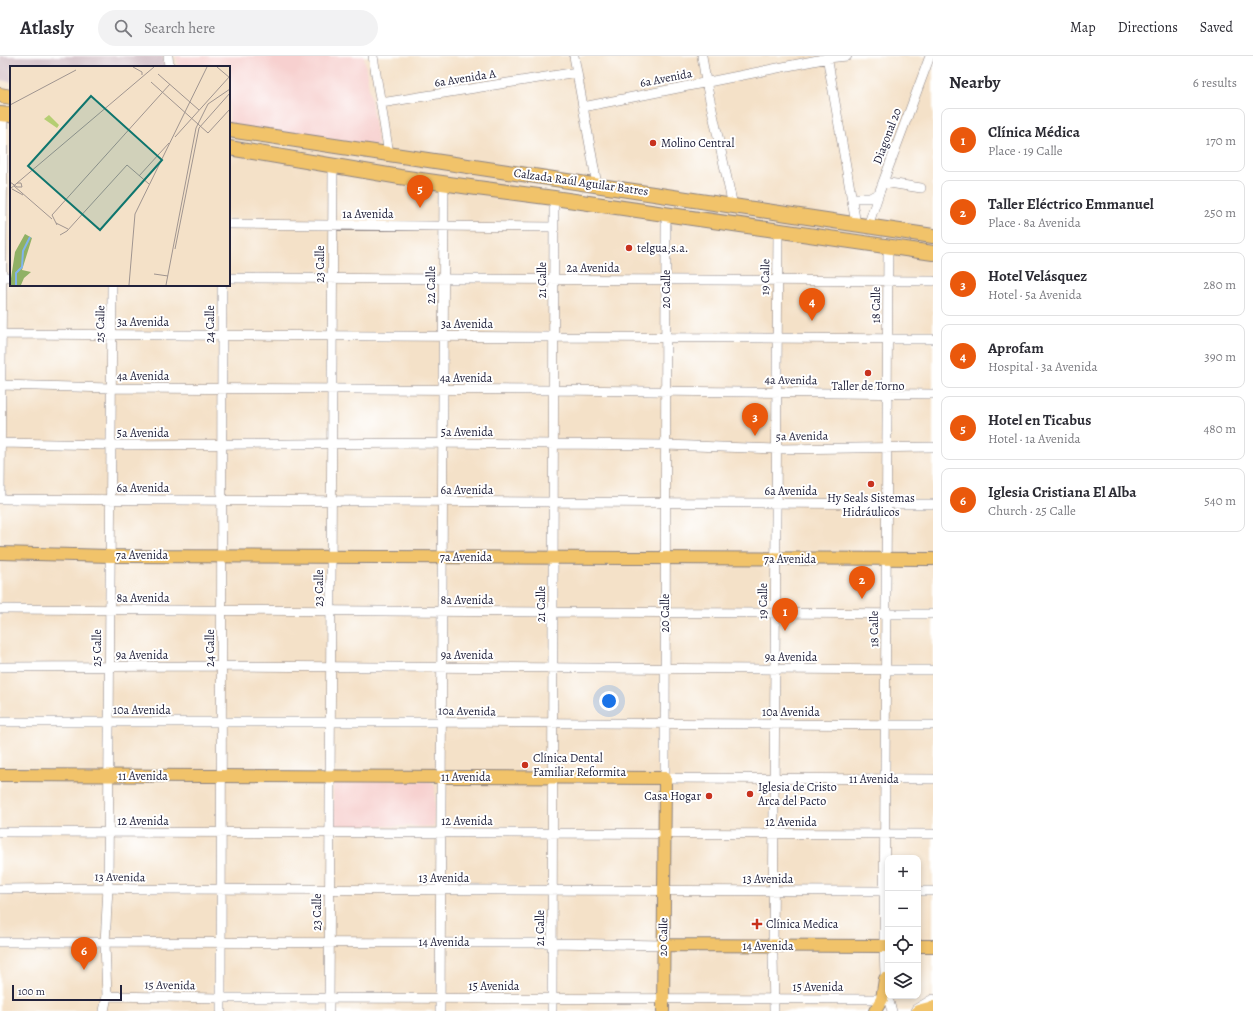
<!DOCTYPE html>
<meta charset="utf-8">
<style>
body{margin:0;font-family:Alegreya,serif;background:#f2f2f3;color:#2b2b33}
.controls{position:absolute;right:12px;bottom:12px;display:grid;overflow:hidden;border-radius:8px;box-shadow:0 2px 6px #0003}
.controls button{width:36px;height:36px;display:grid;place-items:center;padding:0;border:0;border-bottom:1px solid #e1e1e2;background:#fff;color:#2b2b33;font:20px sans-serif}
.scale{position:absolute;left:12px;bottom:10px;width:110px;box-sizing:border-box;padding-left:4px;border:2px solid #22223b;border-top:0;font-size:11px;line-height:14px;white-space:nowrap;color:#22223b;-webkit-text-stroke:3px #fff;paint-order:stroke}
.you{position:absolute;left:609px;top:645px;width:14px;height:14px;margin:-10px;border:3px solid #fff;border-radius:50%;background:#1a73e8;box-shadow:0 0 0 6px #1a73e833}
.badge{display:grid;place-items:center;width:26px;height:26px;border-radius:50%;background:#ea580c;color:#fff;font-size:13px;font-weight:700}
.pin{position:absolute;translate:-50% -33px;filter:drop-shadow(0 1px 2px #0008)}
.pin::after{content:'';position:absolute;top:21px;width:14px;height:12px;background:inherit;clip-path:polygon(0 0,100% 0,50% 100%)}
.list{margin:0;padding:0;list-style:none}
h2{display:flex;justify-content:space-between;align-items:center;height:52px;margin:0;padding:0 16px;font-size:17px}
h2 small{font-size:13px;font-weight:400;color:#7c7c81}
.list li{display:grid;grid-template-columns:26px 1fr auto;gap:12px;align-items:center;box-sizing:border-box;height:64px;margin:0 8px 8px;padding:0 8px;border:1px solid #e1e1e2;border-radius:8px}
.list b{display:block;font-size:15px;white-space:nowrap}
.list p{margin:0;font-size:13px;white-space:nowrap;color:#7c7c81}
.list em{font-size:13px;font-style:normal;color:#7c7c81}
.icon{flex:none;width:22px;height:22px;fill:none;stroke:currentColor;stroke-width:2;stroke-linecap:round;stroke-linejoin:round}
.map{position:relative;flex:none;width:933px;height:955px;overflow:hidden}
header{display:flex;align-items:center;gap:24px;box-sizing:border-box;height:56px;padding:0 20px;background:#fff;border-bottom:1px solid #e1e1e2}
header strong{font-size:19px}
nav{display:flex;gap:22px;margin-inline-start:auto;font-size:14px}
.search{width:280px;height:36px;background:#f2f2f3;display:flex;align-items:center;gap:10px;box-sizing:border-box;padding:0 14px;border-radius:22px;color:#7c7c81;font-size:15px}
main{display:flex}
aside{flex:1;background:#fff}
.map>svg:first-child{display:block}
.built{fill:#f7d0cf}
.industrial{fill:#d2bec5}
.lines{fill:none;stroke-linecap:round;stroke-linejoin:round}
.minor-casing{stroke:#8b8282;stroke-width:10}
.major-casing{stroke:#8b8282;stroke-width:14}
.highway-casing{stroke:#8b8282;stroke-width:16}
.minor{stroke:#fff;stroke-width:9}
.major{stroke:#f1c36a;stroke-width:12}
.highway{stroke:#f1c36a;stroke-width:14}
.poi-dot{fill:#c8321e;stroke:#fff;stroke-width:1.5}
.labels{text-anchor:middle;stroke-width:4;stroke-linejoin:round;paint-order:stroke}
.street-label{font-size:12px;fill:#22223b;stroke:#fff}
.poi-label{font-size:12px;fill:#22223b;stroke:#fff;text-anchor:start}
.inset-river{fill:none;stroke:#80b3ed;stroke-width:2}
.inset-road{fill:none;stroke:#a09590;stroke-width:1}
.view{fill:#0f766e;fill-opacity:0.15;stroke:#0f766e;stroke-width:2}
.inset-edge{fill:none;stroke:#22223b;stroke-width:2}
</style>
<header>
<strong>Atlasly</strong>
<div class="search"><svg class="icon" aria-label="search" viewBox="0 0 24 24"><circle cx="10" cy="10" r="6"/><path d="M15 15l6 6"/></svg>Search here</div>
<nav><a>Map</a><a>Directions</a><a>Saved</a></nav>
</header>
<main>
<div class="map">
<svg width="933" height="955" viewBox="0 0 933 955">
<rect width="100%" height="100%" fill="#fff"/>
<filter id="ink" filterUnits="userSpaceOnUse"><feTurbulence type="fractalNoise" baseFrequency=".025" numOctaves="2"/><feDisplacementMap in="SourceGraphic" scale="8" xChannelSelector="R" yChannelSelector="G"/><feConvolveMatrix kernelMatrix="1 2 1 2 8 2 1 2 1" color-interpolation-filters="sRGB"/></filter>
<filter id="wash" filterUnits="userSpaceOnUse"><feTurbulence type="fractalNoise" baseFrequency=".012" numOctaves="4" result="noise"/><feDisplacementMap in="SourceGraphic" scale="16" xChannelSelector="R" yChannelSelector="G"/><feGaussianBlur stdDeviation="0.9" result="paint"/><feColorMatrix in="noise" values="0 0 0 0 0 0 0 0 0 0 0 0 0 0 0 0 0 1.4 0 .05"/><feComposite in="paint" operator="in"/></filter>
<g filter="url(#wash)">
<rect width="100%" height="100%" fill="#f4e1c8"/>
<path class="built" d="M176 0H364L378 90 229 69V11H178Z
M333 724 430 725 435 730V749L434 771 333 769Z"/>
<path class="industrial" d="M0 0H163L164 11H11V26L0 24Z"/>
</g>
<g filter="url(#ink)">
<g class="lines">
<g class="minor-casing">
<path id="minor" d="M168 0 169 11
M373 0 389 98
M574 0 597 129
M702 0 706 26 733 150
M827 0 856 168
M381 47 577 16
M583 51 828 2 847 0
M883 126 921 132
M852 142H870L879 137
M666 158 665 722 933 723
M229 168 554 171
M868 170 879 137 930 0
M888 191 884 890C885 912 884 934 892 955
M0 221H11
M229 222 933 225
M0 278 933 283
M0 329 111 332 554 334 933 338
M0 387 111 389 442 387 666 389 776 393 933 391
M0 442 3 58
M0 443 933 448
M0 553 933 558
M0 611 222 610 933 614
M0 666H441L933 669
M0 776 933 778
M0 833 108 832 137 833 888 835
M918 835H933
M0 886 552 887 663 889
M773 891 778 175
M773 900 774 955
M107 940 221 942 882 943
M916 953 933 943
M104 955 107 940 105 887 108 832 112 229
M221 955 222 229
M329 955 333 109
M440 955 444 127
M552 955 554 142"/>
</g>
<g class="major-casing">
<path id="major" d="M0 497 110 500 933 503
M0 719 665 722 663 955
M663 889 888 890
M918 890H933
M875 955 882 943 885 923
M918 955 933 951"/>
</g>
<g class="highway-casing">
<path id="highway" d="M0 39 11 41
M0 58 11 59
M229 74 933 180
M229 92 400 121 477 132 554 142 933 197"/>
</g>
<use href="#minor" class="minor"/>
<use href="#major" class="major"/>
<use href="#highway" class="highway"/>
</g>
</g>
<g class="poi-dot">
<circle cx="653" cy="87" r="4"/>
<circle cx="629" cy="192" r="4"/>
<circle cx="868" cy="317" r="4"/>
<circle cx="871" cy="428" r="4"/>
<circle cx="525" cy="709" r="4"/>
<circle cx="750" cy="738" r="4"/>
<circle cx="709" cy="740" r="4"/>
<path d="M755 862h4v4h4v4h-4v4h-4v-4h-4v-4h4z"/>
</g>
<g class="labels">
<g class="street-label">
<text transform="translate(465 22) rotate(-9)" y="4">6a Avenida A</text>
<text transform="translate(666 22) rotate(-11)" y="4">6a Avenida</text>
<text transform="translate(887 80) rotate(-69)" y="4">Diagonal 20</text>
<text transform="translate(581 126) rotate(8)" y="4">Calzada Raúl Aguilar Batres</text>
<text x="368" y="162">1a Avenida</text>
<text transform="translate(320 208) rotate(-90)" y="4">23 Calle</text>
<text x="593" y="216">2a Avenida</text>
<text transform="translate(765 221) rotate(-89)" y="4">19 Calle</text>
<text transform="translate(542 224) rotate(-90)" y="4">21 Calle</text>
<text transform="translate(431 229) rotate(-90)" y="4">22 Calle</text>
<text transform="translate(666 233) rotate(-90)" y="4">20 Calle</text>
<text transform="translate(876 249) rotate(-90)" y="4">18 Calle</text>
<text x="143" y="270">3a Avenida</text>
<text transform="translate(100 268) rotate(-89)" y="4">25 Calle</text>
<text transform="translate(210 268) rotate(-90)" y="4">24 Calle</text>
<text x="467" y="272">3a Avenida</text>
<text x="143" y="324">4a Avenida</text>
<text x="466" y="326">4a Avenida</text>
<text transform="translate(791 324) rotate(1)" y="4">4a Avenida</text>
<text x="467" y="380">5a Avenida</text>
<text x="143" y="381">5a Avenida</text>
<text transform="translate(802 380) rotate(-1)" y="4">5a Avenida</text>
<text x="143" y="436">6a Avenida</text>
<text x="467" y="438">6a Avenida</text>
<text x="791" y="439">6a Avenida</text>
<text x="142" y="503">7a Avenida</text>
<text x="466" y="505">7a Avenida</text>
<text x="790" y="507">7a Avenida</text>
<text transform="translate(319 532) rotate(-90)" y="4">23 Calle</text>
<text x="143" y="546">8a Avenida</text>
<text x="467" y="548">8a Avenida</text>
<text transform="translate(763 545) rotate(-90)" y="4">19 Calle</text>
<text transform="translate(541 548) rotate(-90)" y="4">21 Calle</text>
<text transform="translate(665 557) rotate(-90)" y="4">20 Calle</text>
<text transform="translate(874 573) rotate(-91)" y="4">18 Calle</text>
<text transform="translate(97 592) rotate(-90)" y="4">25 Calle</text>
<text transform="translate(210 592) rotate(-90)" y="4">24 Calle</text>
<text x="142" y="603">9a Avenida</text>
<text x="467" y="603">9a Avenida</text>
<text x="791" y="605">9a Avenida</text>
<text x="142" y="658">10a Avenida</text>
<text transform="translate(467 655) rotate(1)" y="4">10a Avenida</text>
<text x="791" y="660">10a Avenida</text>
<text x="143" y="724">11 Avenida</text>
<text x="466" y="725">11 Avenida</text>
<text x="874" y="727">11 Avenida</text>
<text x="143" y="769">12 Avenida</text>
<text x="467" y="769">12 Avenida</text>
<text x="791" y="770">12 Avenida</text>
<text transform="translate(120 821) rotate(1)" y="4">13 Avenida</text>
<text x="444" y="826">13 Avenida</text>
<text x="768" y="827">13 Avenida</text>
<text transform="translate(317 856) rotate(-90)" y="4">23 Calle</text>
<text transform="translate(540 872) rotate(-90)" y="4">21 Calle</text>
<text transform="translate(663 881) rotate(-89)" y="4">20 Calle</text>
<text x="444" y="890">14 Avenida</text>
<text x="768" y="894">14 Avenida</text>
<text transform="translate(170 929) rotate(1)" y="4">15 Avenida</text>
<text x="494" y="934">15 Avenida</text>
<text x="818" y="935">15 Avenida</text>
</g>
<g class="poi-label">
<text x="661" y="91">Molino Central</text>
<text x="637" y="196">telgua,s.a.</text>
<text x="868" y="334" text-anchor="middle">Taller de Torno</text>
<text x="871" y="446" text-anchor="middle">Hy Seals Sistemas<tspan x="871" dy="14">Hidráulicos</tspan></text>
<text x="533" y="706">Clínica Dental<tspan x="533" dy="14">Familiar Reformita</tspan></text>
<text x="758" y="735">Iglesia de Cristo<tspan x="758" dy="14">Arca del Pacto</tspan></text>
<text x="701" y="744" text-anchor="end">Casa Hogar</text>
<text x="766" y="872">Clínica Medica</text>
</g>
</g>
<g transform="translate(10 10)">
<rect width="220" height="220" fill="#f4e1c8"/>
<path d="M39 49 49 59 47 62 34 53Z" fill="#b5ce73"/>
<path d="M15 168 22 172 12 204 21 206 14 212 11 219H0L5 186Z" fill="#90b165"/>
<path class="inset-river" d="M6 219V207L12 201 13 185 20 171"/>
<path class="inset-road" d="M123 1 132 6V9M207 1 220 12M148 8 189 44M141 16 198 67 220 43M0 39 66 4M165 71 220 10M129 110 159 77M0 116 7 121H12L11 117H7M4 120 42 153M0 123 144 1M2 123 13 129M46 157 58 163M47 159 42 149 160 18M50 169 57 165 117 99 139 118M165 183 189 62 220 27M144 208 158 210M119 219 125 148 197 1M156 219 186 62 198 38 220 23"/>
<path class="view" d="M81 30 152 94 90 164 18 100Z"/>
<rect width="220" height="220" class="inset-edge"/>
</g>
</svg>
<div class="controls">
<button>+</button>
<button>−</button>
<button><svg class="icon" aria-label="locate" viewBox="0 0 24 24"><circle cx="12" cy="12" r="6"/><path d="M12 2v4M12 18v4M2 12h4M18 12h4"/></svg></button>
<button><svg class="icon" aria-label="layers" viewBox="0 0 24 24"><path d="M12 4l9 5-9 5-9-5zM3 14l9 5 9-5"/></svg></button>
</div>
<div class="scale">100 m</div>
<div class="you"></div>
<div class="pin badge" style="left:785px;top:575px">1</div>
<div class="pin badge" style="left:862px;top:543px">2</div>
<div class="pin badge" style="left:755px;top:380px">3</div>
<div class="pin badge" style="left:812px;top:265px">4</div>
<div class="pin badge" style="left:420px;top:152px">5</div>
<div class="pin badge" style="left:84px;top:914px">6</div>
</div>
<aside>
<h2>Nearby<small>6 results</small></h2>
<ul class="list">
<li><span class="badge">1</span><div><b>Clínica Médica</b><p>Place · 19 Calle</p></div><em>170 m</em></li>
<li><span class="badge">2</span><div><b>Taller Eléctrico Emmanuel</b><p>Place · 8a Avenida</p></div><em>250 m</em></li>
<li><span class="badge">3</span><div><b>Hotel Velásquez</b><p>Hotel · 5a Avenida</p></div><em>280 m</em></li>
<li><span class="badge">4</span><div><b>Aprofam</b><p>Hospital · 3a Avenida</p></div><em>390 m</em></li>
<li><span class="badge">5</span><div><b>Hotel en Ticabus</b><p>Hotel · 1a Avenida</p></div><em>480 m</em></li>
<li><span class="badge">6</span><div><b>Iglesia Cristiana El Alba</b><p>Church · 25 Calle</p></div><em>540 m</em></li>
</ul>
</aside>
</main>
